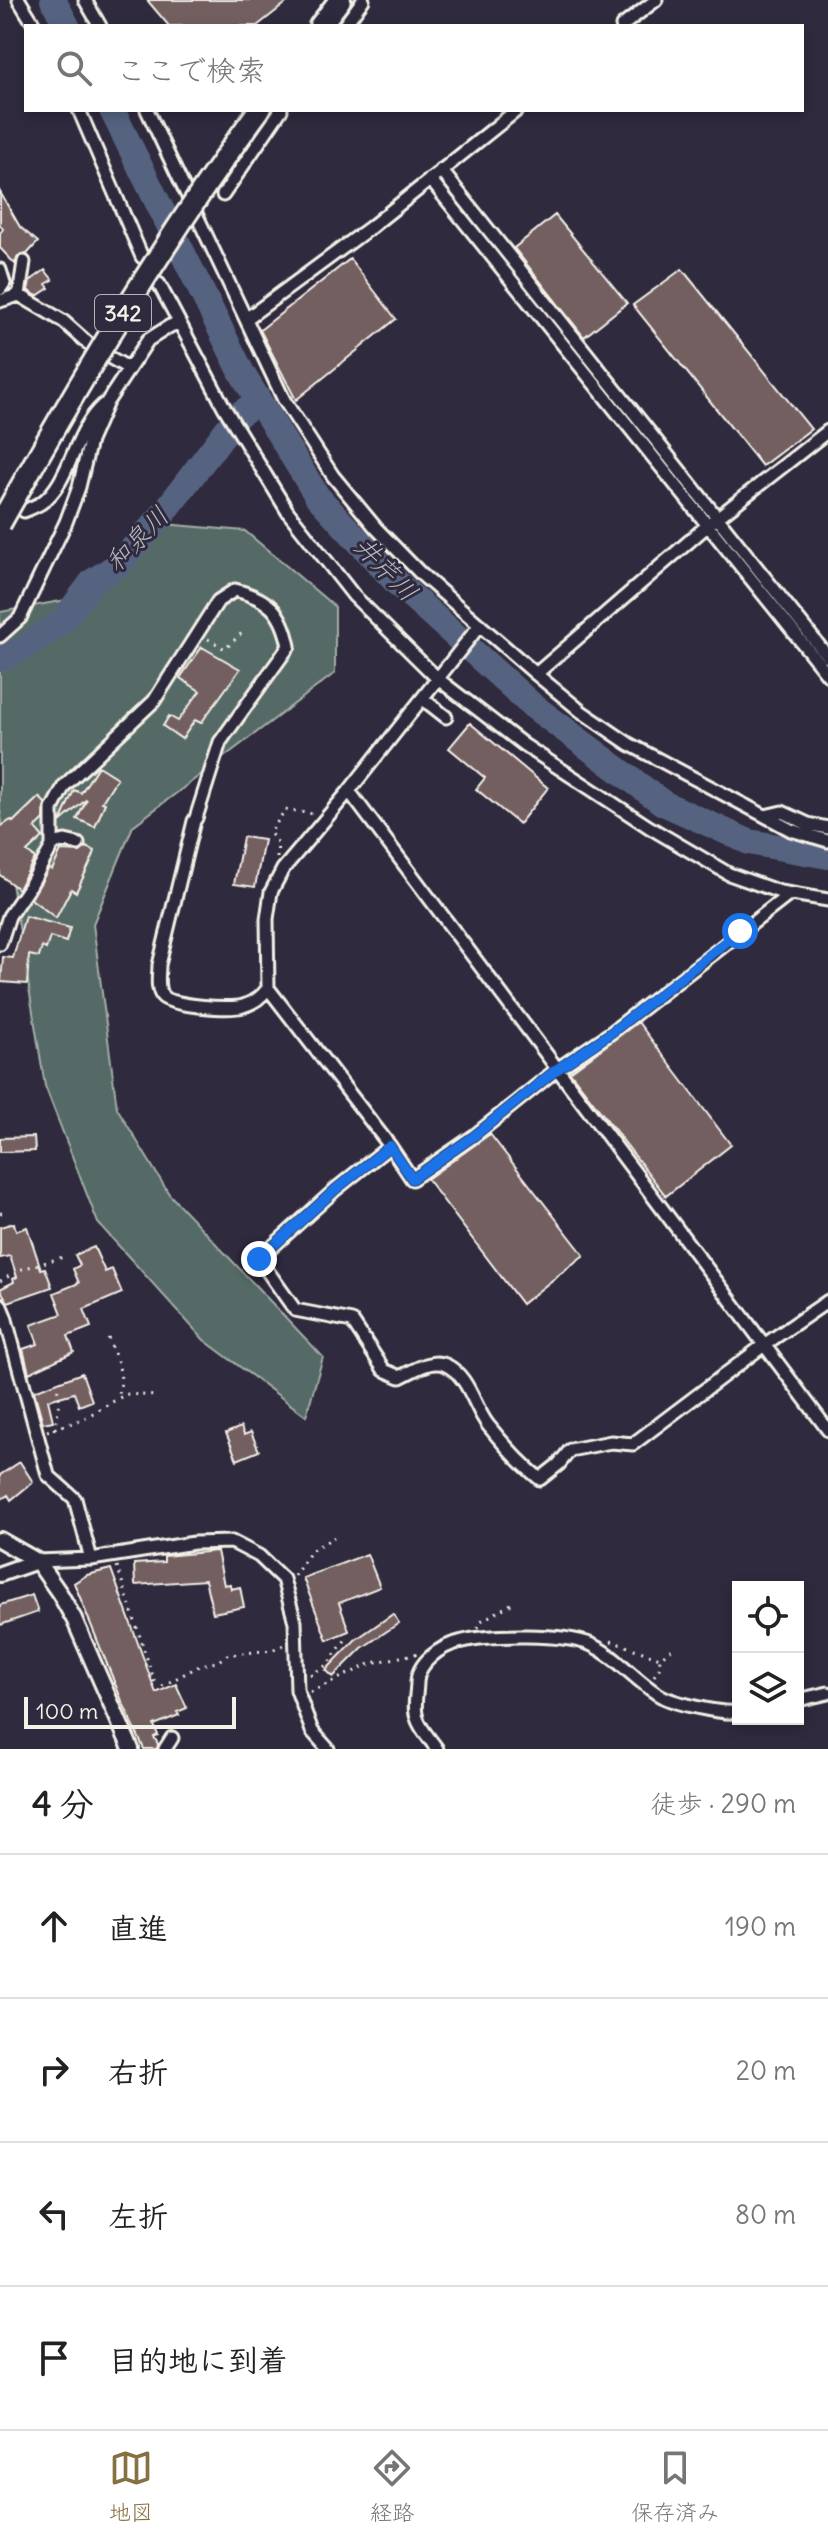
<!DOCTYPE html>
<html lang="ja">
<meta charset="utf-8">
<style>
body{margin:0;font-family:Delius,"Klee One",sans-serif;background:#f6f6f6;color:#222}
.controls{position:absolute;right:24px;bottom:24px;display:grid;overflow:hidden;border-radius:0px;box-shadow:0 4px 12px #0003}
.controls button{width:72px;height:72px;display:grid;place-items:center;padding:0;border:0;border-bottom:2px solid #e0e0e0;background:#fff;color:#222;font:40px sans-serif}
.scale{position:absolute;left:24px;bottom:20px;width:212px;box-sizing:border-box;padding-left:8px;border:4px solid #f4f1e8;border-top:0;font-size:22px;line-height:28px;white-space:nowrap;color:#f4f1e8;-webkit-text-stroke:6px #2f2a3d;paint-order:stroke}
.stop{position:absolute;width:24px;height:24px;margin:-18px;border:6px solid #1a73e8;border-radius:50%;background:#fff}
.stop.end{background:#1a73e8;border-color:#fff;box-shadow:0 2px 8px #0008}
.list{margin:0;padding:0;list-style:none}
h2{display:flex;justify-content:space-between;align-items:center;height:104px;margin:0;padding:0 32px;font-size:34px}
h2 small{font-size:26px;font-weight:400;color:#767676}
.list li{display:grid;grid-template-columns:52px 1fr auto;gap:24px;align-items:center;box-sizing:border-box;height:144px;padding:0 32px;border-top:2px solid #e0e0e0}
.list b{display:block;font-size:30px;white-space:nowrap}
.list em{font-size:26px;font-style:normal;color:#767676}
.icon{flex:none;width:44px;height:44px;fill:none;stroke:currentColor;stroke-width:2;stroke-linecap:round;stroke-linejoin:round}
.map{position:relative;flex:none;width:828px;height:1749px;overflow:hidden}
.search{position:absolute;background:#fff;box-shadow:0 4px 12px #0003;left:24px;right:24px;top:24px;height:88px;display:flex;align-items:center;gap:20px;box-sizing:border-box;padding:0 28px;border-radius:0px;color:#767676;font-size:30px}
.sheet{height:680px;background:#fff}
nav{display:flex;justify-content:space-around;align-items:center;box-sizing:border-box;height:112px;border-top:2px solid #e0e0e0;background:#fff;font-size:22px;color:#767676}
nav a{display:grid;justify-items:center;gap:4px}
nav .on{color:#857141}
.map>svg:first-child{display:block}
.green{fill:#546b66;stroke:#a4aea7;stroke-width:2}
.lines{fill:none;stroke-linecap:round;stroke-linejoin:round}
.river{stroke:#566480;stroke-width:26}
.building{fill:#735e60;stroke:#f4f1e8;stroke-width:2}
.minor-casing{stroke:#f4f1e8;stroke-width:17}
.tertiary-casing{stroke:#f4f1e8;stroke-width:20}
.motorway-casing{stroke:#f4f1e8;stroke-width:26}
.path{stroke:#f4f1e8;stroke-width:3;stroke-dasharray:2 6;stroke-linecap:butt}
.minor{stroke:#2f2a3d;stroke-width:11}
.tertiary{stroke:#2f2a3d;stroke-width:14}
.motorway{stroke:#2f2a3d;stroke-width:20}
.motorway-bridge-casing{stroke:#f4f1e8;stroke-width:26;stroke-linecap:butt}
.motorway-bridge{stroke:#2f2a3d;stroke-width:20}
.route{stroke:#1a73e8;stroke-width:10}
.labels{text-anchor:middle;stroke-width:6;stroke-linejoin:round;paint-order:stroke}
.shield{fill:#2f2a3d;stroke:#b9b5b5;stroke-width:2}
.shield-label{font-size:22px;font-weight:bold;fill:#f4f1e8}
.water-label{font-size:26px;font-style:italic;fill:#b5b9be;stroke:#2f2a3d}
</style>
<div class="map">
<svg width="828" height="1749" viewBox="0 0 828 1749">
<rect width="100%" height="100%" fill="#2f2a3d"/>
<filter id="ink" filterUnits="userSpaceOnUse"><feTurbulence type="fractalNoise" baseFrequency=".0125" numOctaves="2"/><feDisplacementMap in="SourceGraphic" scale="16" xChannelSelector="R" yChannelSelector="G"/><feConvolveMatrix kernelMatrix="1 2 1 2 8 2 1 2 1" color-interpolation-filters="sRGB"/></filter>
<g filter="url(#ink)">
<path class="green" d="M164 524 245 531 335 607V673L133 826 93 924 117 1108 169 1194 323 1357 306 1416 204 1340 98 1223 45 1086 0 810V612L93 595Z"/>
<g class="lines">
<path class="river" d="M53 0 67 26
M112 110 243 375 317 496 396 582 533 706 663 803 749 842 828 856
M0 659 23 648 62 622 92 582 118 565 160 518 238 415 259 401"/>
</g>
<path class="building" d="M147 0H290L257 26H169Z
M0 192 20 227 38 242 27 254 18 256 15 264 0 248V233L3 229 0 225Z
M555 215 627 303 584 337 514 248Z
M350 259 396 319 296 400 260 330Z
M682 269 811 429 762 466 633 305Z
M45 270 53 280 46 284 49 288 37 296 28 290 30 281Z
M202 647 240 669 201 723 195 720 182 739 163 726 169 716 178 721 200 691 180 678Z
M470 723 548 788 519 824 476 789 485 778 449 748Z
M98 766 117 778 102 802 105 803 95 827 77 819 87 799 60 822 74 790 81 793Z
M39 797 45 803 44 819 35 828 43 837 27 852 35 858 18 889 0 875V827L11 820 13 822Z
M243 837 264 840 255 887 234 884Z
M86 847 95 851 93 857 76 892 71 889 56 918 31 899 49 868 52 870 61 851 80 852Z
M25 916 70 928 66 942 50 937 46 949 42 947 39 957 29 955 27 984 1 982 3 957 13 958Z
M638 1022 731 1145 666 1196 570 1072Z
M490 1134 584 1255 522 1304 427 1179Z
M34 1137 35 1151 0 1152V1138Z
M14 1223 16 1231 27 1227 41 1269 45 1268 52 1287 8 1302 0 1289 14 1282 13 1279 17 1277 10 1256 0 1258V1227Z
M94 1247 105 1272 112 1269 122 1293 84 1309 91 1327 68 1336 74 1352 29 1373 23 1349 38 1344 31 1325 62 1314 54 1293 79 1283 73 1269 80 1265 75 1255Z
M82 1373 92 1401 79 1406 74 1393 48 1400 53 1421 43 1423 34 1391Z
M241 1427 244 1435 251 1432 259 1451 237 1460 226 1433Z
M20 1462 33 1482 11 1500 8 1495 0 1500V1475Z
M217 1551 224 1585 230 1584 231 1589 240 1587 244 1607 213 1613 205 1580 135 1585 134 1564 164 1562V1556Z
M367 1554 380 1587 339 1603 349 1631 327 1640 303 1578Z
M111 1569 156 1693 176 1684 187 1708 177 1712 179 1715 154 1725 158 1735 154 1737 158 1744 157 1749H144L122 1701 74 1583 87 1575Z
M32 1595 38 1612 0 1625V1605Z
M393 1614 399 1623 362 1648 333 1677 326 1670 355 1640Z"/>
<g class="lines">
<g class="minor-casing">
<path id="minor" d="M19 0 35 26
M85 0 100 26
M344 26 363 0
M622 26 656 0
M79 110 142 257
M147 110 284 400 333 476 376 528 422 575 536 674 708 525 828 431
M441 170 828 657
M430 179 828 675
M223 195 281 110
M0 270 4 283 0 289
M159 284 224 407 288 512 354 596 438 679 524 745 649 827 729 874 780 892 828 900
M19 295 24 262
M0 301 19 295 63 321 90 345
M246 319 371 227 517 110
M109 357 128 368
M24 511C29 509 36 506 41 503 71 482 73 432 103 405
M480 625 349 791 283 869 271 892 267 919 268 988 390 1146 412 1179 474 1136 556 1070 612 1032 790 894
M0 636 20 618 66 522 79 487 90 441 107 402 148 340 170 326 179 323
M536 674 582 712 629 744 765 816 782 812 808 824 828 828
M423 699 446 717
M349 791 828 1430
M765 816 791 830 828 841
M52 844 65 841 78 844
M0 944 9 916 31 884 52 846V809L64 786 154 701 218 601 235 590C269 599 282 611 289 646L220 742 196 818 194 821 159 965C159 975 156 987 162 996 170 1006 231 1010 243 1006 254 1003 261 998 268 988
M390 1146 336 1189 259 1259 295 1310 352 1321 384 1370 400 1377C413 1371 432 1358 446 1365 469 1376 474 1407 488 1425 504 1445 520 1463 540 1479L559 1464 570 1450 611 1442 633 1444 764 1345 828 1301
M0 1304 5 1316 48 1475 75 1499 91 1559
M37 1561 91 1559 194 1543 232 1542 259 1556 283 1579 295 1622 297 1690 312 1731 328 1749
M798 1700 828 1693
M165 1749 172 1738
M437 1749C431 1740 420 1729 417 1718 413 1708 417 1692 417 1682 418 1662 441 1646 459 1642 488 1634 565 1633 592 1645 617 1657 633 1678 656 1693 670 1703 720 1714 738 1712"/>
</g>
<g class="tertiary-casing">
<path id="tertiary" d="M0 1540 37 1561 60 1594 74 1619 131 1749
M0 1574 37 1561"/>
</g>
<g class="motorway-casing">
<path id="motorway" d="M320 26 340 0"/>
</g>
<path class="path" d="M208 639 225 649 244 631
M277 858 278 843 270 833 285 810 314 814
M0 1213 6 1214
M0 1281 22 1269 67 1256
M108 1338C117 1361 126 1375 117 1399
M54 1430 60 1402 57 1386
M47 1431 81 1420 126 1394 157 1396
M117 1566 155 1683
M294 1576 312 1550 334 1537
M478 1628 481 1621 513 1603
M611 1641 660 1658
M310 1675 327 1665 346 1639
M654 1676 659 1669 660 1658 676 1646
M162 1686 201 1665 217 1662 227 1655 272 1650 284 1645
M310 1692 372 1663 419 1653"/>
<use href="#minor" class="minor"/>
<use href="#tertiary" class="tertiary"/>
<use href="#motorway" class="motorway"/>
<g class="motorway-bridge-casing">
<path id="motorway-bridge" d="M0 524C79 382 163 241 259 110"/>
</g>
<use href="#motorway-bridge" class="motorway-bridge"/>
</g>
</g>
<g class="lines" filter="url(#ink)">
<path class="route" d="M259 1259 336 1189 390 1146 412 1179 474 1136 556 1070 612 1032 740 931"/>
</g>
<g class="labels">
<rect class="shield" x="95" y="295" width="56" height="36" rx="6"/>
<g class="shield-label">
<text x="123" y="321">342</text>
</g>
<g class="water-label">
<text transform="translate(137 539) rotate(-46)" y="9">和泉川</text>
<text transform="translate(386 569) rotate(46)" y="9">井芹川</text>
</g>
</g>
</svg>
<div class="controls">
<button><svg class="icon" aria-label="locate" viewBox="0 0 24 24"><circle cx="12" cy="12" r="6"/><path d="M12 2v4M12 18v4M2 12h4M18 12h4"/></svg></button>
<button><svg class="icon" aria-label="layers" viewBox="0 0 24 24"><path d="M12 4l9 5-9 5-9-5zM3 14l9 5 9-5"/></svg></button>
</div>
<div class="scale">100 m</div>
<div class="stop" style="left:740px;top:931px"></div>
<div class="stop end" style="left:259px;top:1259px"></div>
<div class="search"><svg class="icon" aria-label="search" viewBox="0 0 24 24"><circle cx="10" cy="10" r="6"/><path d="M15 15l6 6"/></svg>ここで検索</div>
</div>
<section class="sheet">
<h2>4 分<small>徒歩 · 290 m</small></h2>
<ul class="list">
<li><svg class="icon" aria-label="ahead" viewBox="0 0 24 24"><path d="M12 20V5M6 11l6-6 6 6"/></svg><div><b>直進</b></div><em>190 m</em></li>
<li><svg class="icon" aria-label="right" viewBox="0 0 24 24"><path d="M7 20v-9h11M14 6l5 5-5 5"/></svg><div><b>右折</b></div><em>20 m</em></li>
<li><svg class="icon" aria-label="left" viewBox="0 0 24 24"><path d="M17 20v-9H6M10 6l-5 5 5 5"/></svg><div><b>左折</b></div><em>80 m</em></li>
<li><svg class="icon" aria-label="arrive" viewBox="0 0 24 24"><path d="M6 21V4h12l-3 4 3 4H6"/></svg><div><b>目的地に到着</b></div></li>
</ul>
</section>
<nav>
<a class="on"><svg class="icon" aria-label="map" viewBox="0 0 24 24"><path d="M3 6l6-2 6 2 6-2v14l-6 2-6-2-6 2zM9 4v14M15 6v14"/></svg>地図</a>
<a><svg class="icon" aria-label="directions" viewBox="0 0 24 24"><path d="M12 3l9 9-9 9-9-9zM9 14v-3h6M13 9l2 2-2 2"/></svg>経路</a>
<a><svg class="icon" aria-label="saved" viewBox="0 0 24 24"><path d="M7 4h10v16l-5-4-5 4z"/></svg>保存済み</a>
</nav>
